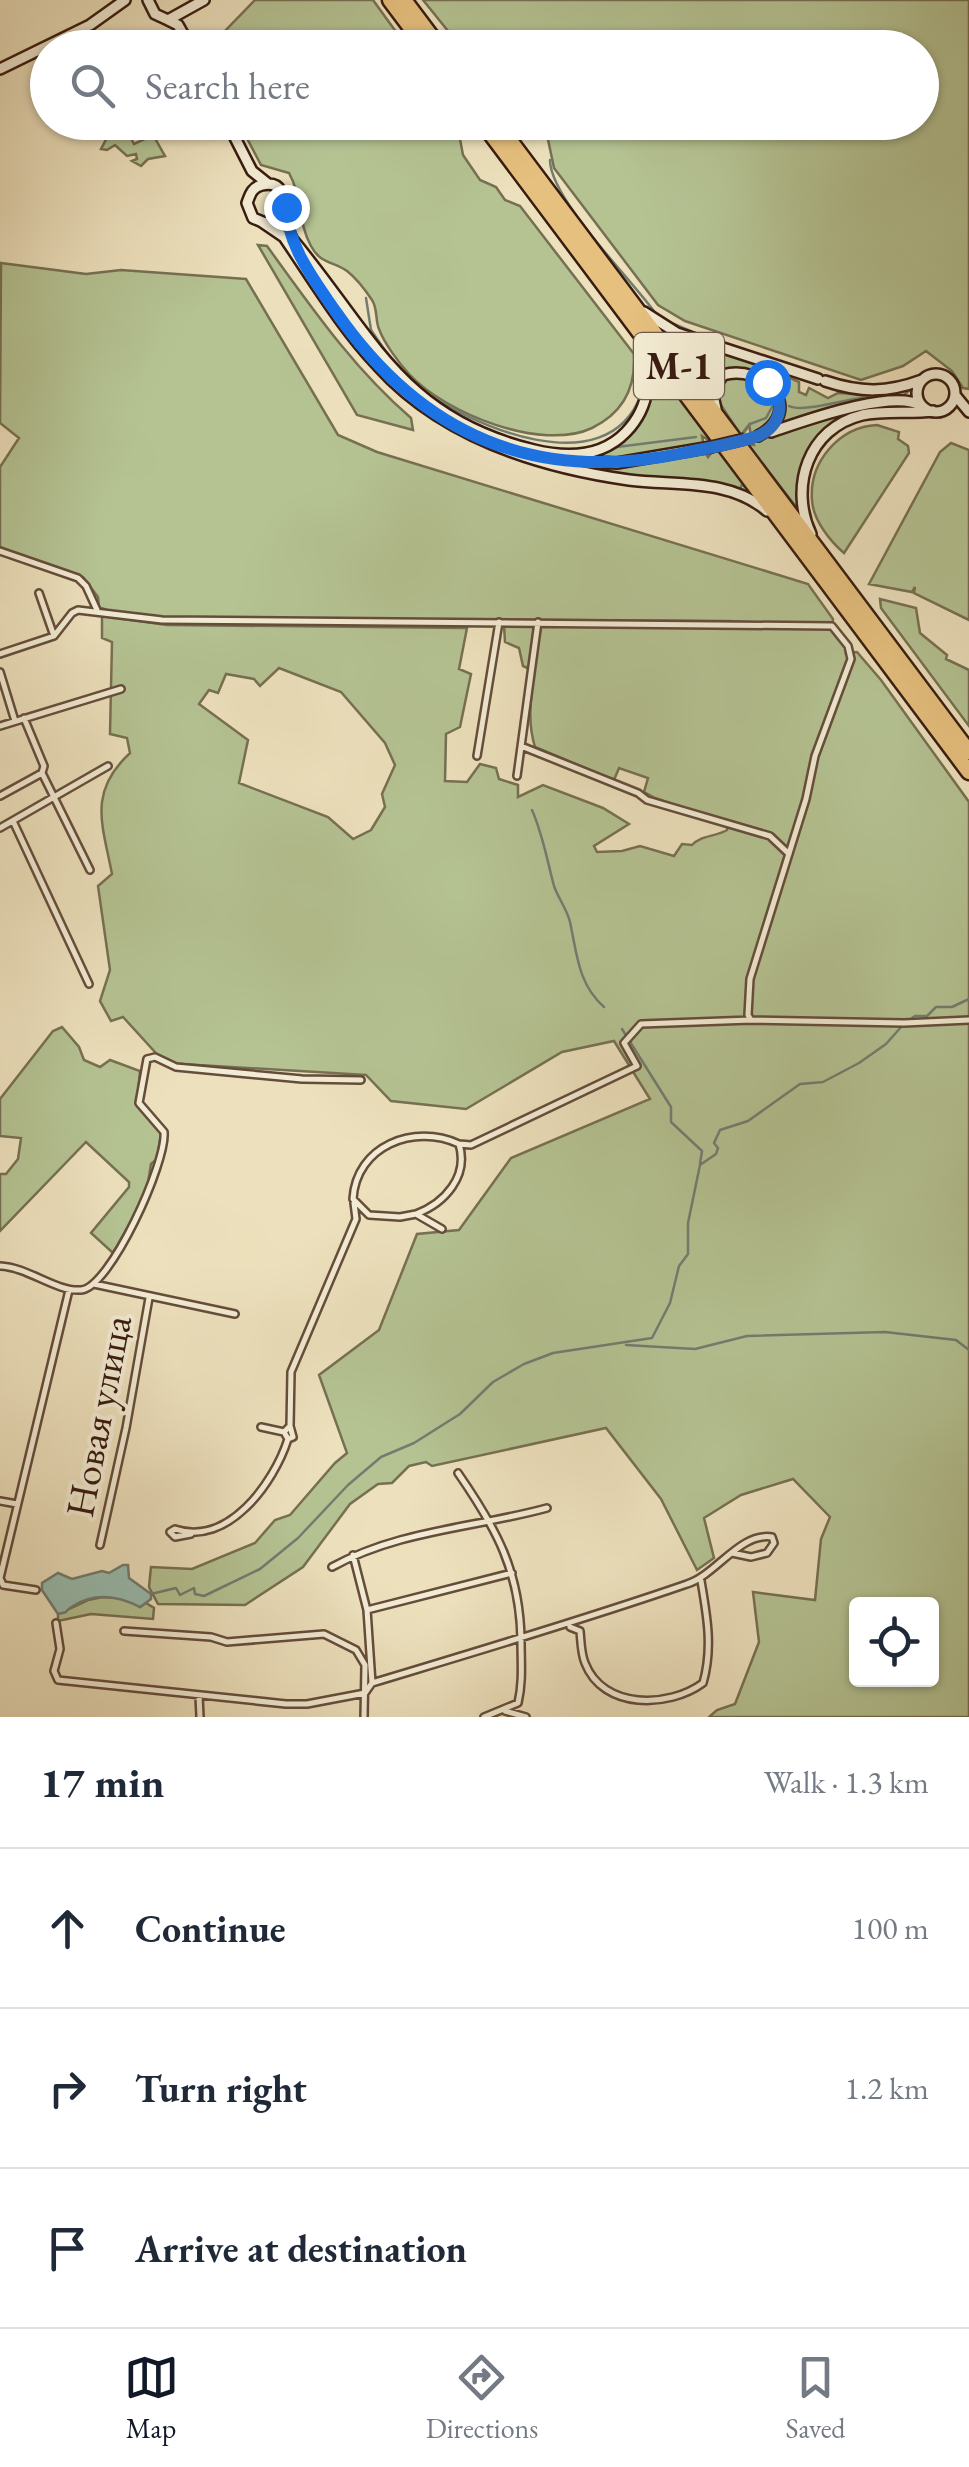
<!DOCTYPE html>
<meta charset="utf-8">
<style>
body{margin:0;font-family:"EB Garamond",serif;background:#f2f2f3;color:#1f2937}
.controls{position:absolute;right:30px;bottom:30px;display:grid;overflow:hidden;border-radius:10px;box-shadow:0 2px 8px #0004}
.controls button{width:90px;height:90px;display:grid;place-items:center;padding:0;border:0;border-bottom:2px solid #e0e1e3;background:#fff;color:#1f2937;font:50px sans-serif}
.stop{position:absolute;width:30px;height:30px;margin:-22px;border:8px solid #1a73e8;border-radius:50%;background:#fff}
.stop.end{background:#1a73e8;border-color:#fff;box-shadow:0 2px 10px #0008}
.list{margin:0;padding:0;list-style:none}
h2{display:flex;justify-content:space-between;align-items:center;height:130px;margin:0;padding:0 40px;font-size:42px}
h2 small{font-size:32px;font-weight:400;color:#747a83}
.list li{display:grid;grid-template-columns:65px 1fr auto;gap:30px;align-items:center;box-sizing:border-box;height:160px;padding:0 40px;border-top:2px solid #e0e1e3}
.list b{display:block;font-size:38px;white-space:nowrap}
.list em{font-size:32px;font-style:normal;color:#747a83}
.icon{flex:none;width:55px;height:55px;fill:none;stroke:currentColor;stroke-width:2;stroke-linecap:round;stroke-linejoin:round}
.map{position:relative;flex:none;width:969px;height:1717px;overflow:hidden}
.search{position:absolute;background:#fff;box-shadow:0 2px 8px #0004;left:30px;right:30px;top:30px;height:110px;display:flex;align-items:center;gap:25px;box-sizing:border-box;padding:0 35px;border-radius:55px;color:#747a83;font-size:38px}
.sheet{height:610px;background:#fff}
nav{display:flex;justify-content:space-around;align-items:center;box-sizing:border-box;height:140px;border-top:2px solid #e0e1e3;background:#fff;font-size:28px;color:#747a83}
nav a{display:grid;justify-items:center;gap:5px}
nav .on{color:#111827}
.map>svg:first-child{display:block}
.green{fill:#b5c393;stroke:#767052;stroke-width:2.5;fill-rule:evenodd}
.water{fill:#99beb1;stroke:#727d71;stroke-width:2.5}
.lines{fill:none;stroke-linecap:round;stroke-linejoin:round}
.stream{stroke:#727d71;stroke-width:2.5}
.street-casing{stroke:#654d3b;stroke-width:10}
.secondary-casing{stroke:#381c10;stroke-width:14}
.highway-casing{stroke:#381c10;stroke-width:19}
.street{stroke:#f3ecd4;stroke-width:5}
.secondary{stroke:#f3ecd4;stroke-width:9}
.highway{stroke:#e6c07e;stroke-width:14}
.secondary-bridge-casing{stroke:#381c10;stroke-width:14;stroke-linecap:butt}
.secondary-bridge{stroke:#f3ecd4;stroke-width:9}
.route{stroke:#1a73e8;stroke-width:12}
.labels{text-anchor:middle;stroke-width:8;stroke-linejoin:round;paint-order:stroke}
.shield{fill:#f3ecd4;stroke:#705a4b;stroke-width:2.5}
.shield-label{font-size:38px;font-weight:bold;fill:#381c10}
.street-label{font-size:40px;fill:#381c10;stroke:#f3ecd4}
</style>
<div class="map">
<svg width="969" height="1717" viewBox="0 0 969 1717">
<rect width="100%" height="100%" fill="#ede1bd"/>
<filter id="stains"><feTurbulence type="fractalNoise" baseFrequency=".002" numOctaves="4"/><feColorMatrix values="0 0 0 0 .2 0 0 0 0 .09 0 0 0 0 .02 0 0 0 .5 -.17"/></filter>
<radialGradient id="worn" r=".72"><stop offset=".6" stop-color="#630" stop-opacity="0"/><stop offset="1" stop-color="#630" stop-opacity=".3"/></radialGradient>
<path class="green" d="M255 0H373L407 47H201L221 35Z
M423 0H969V389L963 388 952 371 926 351 903 366 861 380 685 321 658 305 554 168 546 130 541 123 922 122V48L461 47Z
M115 123H123L134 144 153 135 165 156 148 159 141 166 132 161 137 159 136 154 127 156 115 145 107 150 101 149 110 132 120 128Z
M239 123H457L463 155 480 180 496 187 505 200 520 206 634 354C636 388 623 413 592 428 541 452 445 413 409 374 399 363 384 343 379 329 375 320 378 309 372 300 366 291 356 278 347 271 334 261 321 265 311 246 298 223 302 196 289 173L261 165Z
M258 245 267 246C312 308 353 368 411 418L413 430 357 415Z
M1 263 86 274 121 270 246 279 338 435 377 452 808 584 833 619 832 627 847 647 846 653 857 652 881 680 969 802V1717H709L717 1710 735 1704 759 1642 753 1592 815 1600 821 1539 830 1517 793 1479 741 1495 704 1518 714 1558 697 1570 661 1499 606 1428 432 1466 426 1462 409 1466 392 1483 378 1484 350 1504 303 1567 245 1605 158 1604 149 1587 151 1567 192 1569 255 1543 275 1520 290 1515 335 1463 347 1453 319 1375 379 1330 417 1234 459 1230 511 1158 650 1099 614 1041 562 1052 466 1109 391 1101 366 1075 165 1063 123 1017 111 1021 100 1001 110 970 98 886 112 874C102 823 88 792 130 753L127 738 110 734 112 642 102 638V616L167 625 467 628 459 669 471 674 460 727 446 734 445 781 467 782 480 764 496 768 499 779 518 785V797L543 785 603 808 629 824 594 846 597 852 622 851 640 846 674 856 682 844 692 845C701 835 715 837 727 830L728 823 655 798 644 792 648 778 619 768 614 780 535 747C527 721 531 697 534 671L523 666 519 648 505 642 504 625H811L728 621 163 618 122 616 99 607 98 597 83 577 35 563 0 548V467L19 438 0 423ZM279 668 341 692 385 743 395 765 382 794 385 807 371 830 353 839 328 817 239 783 248 740 199 704 209 690 218 693 226 674 254 679 260 686ZM856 1604H932V1680H856Z
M652 320 703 344 701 364 710 367 713 360 706 357 711 348 742 356 799 382V392L806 395 809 388 828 398 838 393 879 395 914 386 903 396 836 409 775 428 779 421 774 386 728 371 711 398Z
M645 345 713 439 710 441 702 436 704 446 640 458 572 459 608 448 647 399Z
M734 374C762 383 771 382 777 412L763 431 751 435 749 425 741 435 737 430 735 431 715 399 718 382Z
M908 402 919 408 856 414 809 453 804 521 744 443 754 445 753 440 841 414Z
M877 425 899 432 898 439 908 446 909 453 844 553C830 541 813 520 812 500 809 462 839 427 877 425Z
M951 443 969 450V620L914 593 915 587 912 592 869 584 940 452Z
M720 449 760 501 750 496 618 476 573 466 640 464 705 452 708 457 713 451Z
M880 599 916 608 920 633 947 655 946 659 969 670V726L881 608Z
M62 1027 79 1047 84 1060 100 1067 110 1060 140 1071 137 1106 161 1133 157 1159 151 1164 146 1195 113 1253 91 1233 129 1187V1182L86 1142 0 1231V1174H6L18 1159 21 1138 0 1136V1099L53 1031Z
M103 1597 127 1599 140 1607 146 1603 154 1608 153 1619 91 1614 58 1621V1614L88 1600Z"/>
<path class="water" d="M123 1565H128L129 1578 151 1594V1599L140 1607C119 1596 95 1592 73 1606 59 1615 74 1610 58 1614L42 1590V1583L58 1573 72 1579 102 1571 109 1573Z"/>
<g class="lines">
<path class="stream" d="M550 160C550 199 633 281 656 314
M366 298 371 330 391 359
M662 319 700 335
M668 332 663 331 707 390 713 379
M417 386C470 426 606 486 641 395
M719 402 742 437
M789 406C803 413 844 399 863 398
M743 434 750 424 766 418 772 407
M746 443 797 508
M617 447 696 437
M718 449 743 482 740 489
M532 810C543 835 547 860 554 886 558 898 567 909 570 922 577 954 578 984 604 1007
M908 1021 915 1016H927L936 1007H952L969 999
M622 1029 671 1107V1122L702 1151 700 1164
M626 1345 695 1349 747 1336 885 1332 956 1340 969 1350
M151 1594 176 1588 180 1595 194 1588 195 1594 204 1596 260 1569 298 1538 348 1485 381 1457 414 1443 460 1414 493 1382 524 1364 553 1353 652 1338 670 1303 679 1266 688 1254V1223L700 1165 716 1154 718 1148 714 1143 720 1130 748 1121 800 1084 823 1082 859 1063 886 1044 902 1026"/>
<g class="street-casing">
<path id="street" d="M0 551 78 578 86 586 97 610
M39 593 54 636
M0 654 54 636 72 613 78 610 162 620 832 626 848 646 851 659 815 756 806 799 750 979 748 1015 751 1020
M0 672 15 721
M24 718 44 766 42 773 90 870
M0 726 121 689
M521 746 638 793 647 800 770 836 789 854
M477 756 499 622
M517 776 538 622
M0 796 42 773
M13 821 89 984
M0 828 108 766
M459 1144 471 1145 637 1066 624 1043 641 1024 751 1020 904 1023 969 1020
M416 1214C445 1203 469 1176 459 1144 414 1123 356 1146 353 1199L369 1215 400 1217 416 1214 442 1229
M0 1266C28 1267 56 1292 81 1290 110 1288 167 1162 164 1132L139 1103 147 1059 155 1057 176 1067 302 1079 361 1080
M94 1284 235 1314
M290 1426 291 1372 356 1219 354 1203
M261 1427 284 1432
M458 1473C496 1528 520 1571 521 1640 521 1662 523 1682 518 1703L484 1717
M0 1501 17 1504
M191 1534 175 1537 170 1532 175 1529C228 1547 274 1483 288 1439L293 1437 290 1426 284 1432 288 1439
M100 1545 126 1428 149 1298
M332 1567C399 1530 474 1528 547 1508
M36 1590 3 1585 0 1578 69 1290
M367 1610 512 1573
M56 1623 60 1649 54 1671 58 1680 286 1704H307L365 1693 372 1683 367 1610 353 1555
M570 1627 580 1631C581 1641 581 1654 585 1663 603 1710 669 1708 703 1683 713 1648 707 1616 701 1581
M124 1631 211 1637 227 1642 324 1634 356 1650 365 1665 364 1717
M372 1683C478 1651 583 1620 687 1584 716 1575 740 1532 772 1537L774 1543 767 1553 751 1557 732 1553
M199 1696 200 1717
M505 1711 526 1717"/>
</g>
<g class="secondary-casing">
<path id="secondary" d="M148 0 155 14 168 20 204 0
M168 20 178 25 191 48
M0 69 90 25 125 0
M227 122 252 171 267 183
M286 204 279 218 265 223 253 218 247 203C250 195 252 187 262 185 287 179 284 206 286 221 287 229 291 237 295 244
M262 222 284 237C314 281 342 328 378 366 442 437 537 467 629 480 676 486 729 478 767 511
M293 240C372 335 401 418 534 450 567 458 601 458 626 432 651 406 653 372 640 340
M644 312 677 333 818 379
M917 393a19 19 0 1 1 38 0a19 19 0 1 1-38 0Z
M825 381C861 393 887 393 922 380
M955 395 969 412
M716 409 712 391 723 375C762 363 808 409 758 436
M771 432C804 421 893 388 922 406
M557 460 617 463 711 447
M811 534C789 487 808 428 862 415 885 410 910 414 933 411"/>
</g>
<g class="highway-casing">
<path id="highway" d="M390 0 426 48
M404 0 440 48
M482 122 969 772
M496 122 969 752"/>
</g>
<use href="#street" class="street"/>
<use href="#secondary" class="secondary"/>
<use href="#highway" class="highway"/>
<g class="secondary-bridge-casing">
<path id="secondary-bridge" d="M711 447 745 439"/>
</g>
<use href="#secondary-bridge" class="secondary-bridge"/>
</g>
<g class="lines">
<path class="route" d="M286 207V204C286 244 314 280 336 312 422 436 535 484 684 453 708 448 734 444 758 436 782 426 787 399 767 382"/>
</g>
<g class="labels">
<rect class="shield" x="634" y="333" width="90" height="66" rx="8"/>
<g class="shield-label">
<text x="679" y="379">М-1</text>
</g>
<g class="street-label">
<text transform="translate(98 1416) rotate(-79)" y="14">Новая улица</text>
</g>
</g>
<rect width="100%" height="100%" filter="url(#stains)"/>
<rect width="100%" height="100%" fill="url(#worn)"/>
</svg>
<div class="controls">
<button><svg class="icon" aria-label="locate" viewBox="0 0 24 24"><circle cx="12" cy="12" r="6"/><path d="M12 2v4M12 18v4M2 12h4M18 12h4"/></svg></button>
</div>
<div class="stop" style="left:767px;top:382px"></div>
<div class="stop end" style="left:286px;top:207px"></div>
<div class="search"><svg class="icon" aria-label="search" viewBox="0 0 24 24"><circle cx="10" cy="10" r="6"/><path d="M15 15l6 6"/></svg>Search here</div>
</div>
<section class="sheet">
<h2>17 min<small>Walk · 1.3 km</small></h2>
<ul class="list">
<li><svg class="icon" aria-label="ahead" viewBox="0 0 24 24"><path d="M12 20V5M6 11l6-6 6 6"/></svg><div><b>Continue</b></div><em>100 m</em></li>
<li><svg class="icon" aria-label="right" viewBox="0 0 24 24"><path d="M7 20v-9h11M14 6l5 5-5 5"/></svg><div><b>Turn right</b></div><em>1.2 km</em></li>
<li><svg class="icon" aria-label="arrive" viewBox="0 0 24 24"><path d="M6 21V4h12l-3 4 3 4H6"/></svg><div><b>Arrive at destination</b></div></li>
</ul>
</section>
<nav>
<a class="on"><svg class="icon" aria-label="map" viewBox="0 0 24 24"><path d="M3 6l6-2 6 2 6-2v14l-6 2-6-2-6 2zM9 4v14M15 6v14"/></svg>Map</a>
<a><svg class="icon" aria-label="directions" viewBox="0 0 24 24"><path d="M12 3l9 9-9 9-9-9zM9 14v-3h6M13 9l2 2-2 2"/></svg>Directions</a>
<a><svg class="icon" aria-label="saved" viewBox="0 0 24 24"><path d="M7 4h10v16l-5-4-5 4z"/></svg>Saved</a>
</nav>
